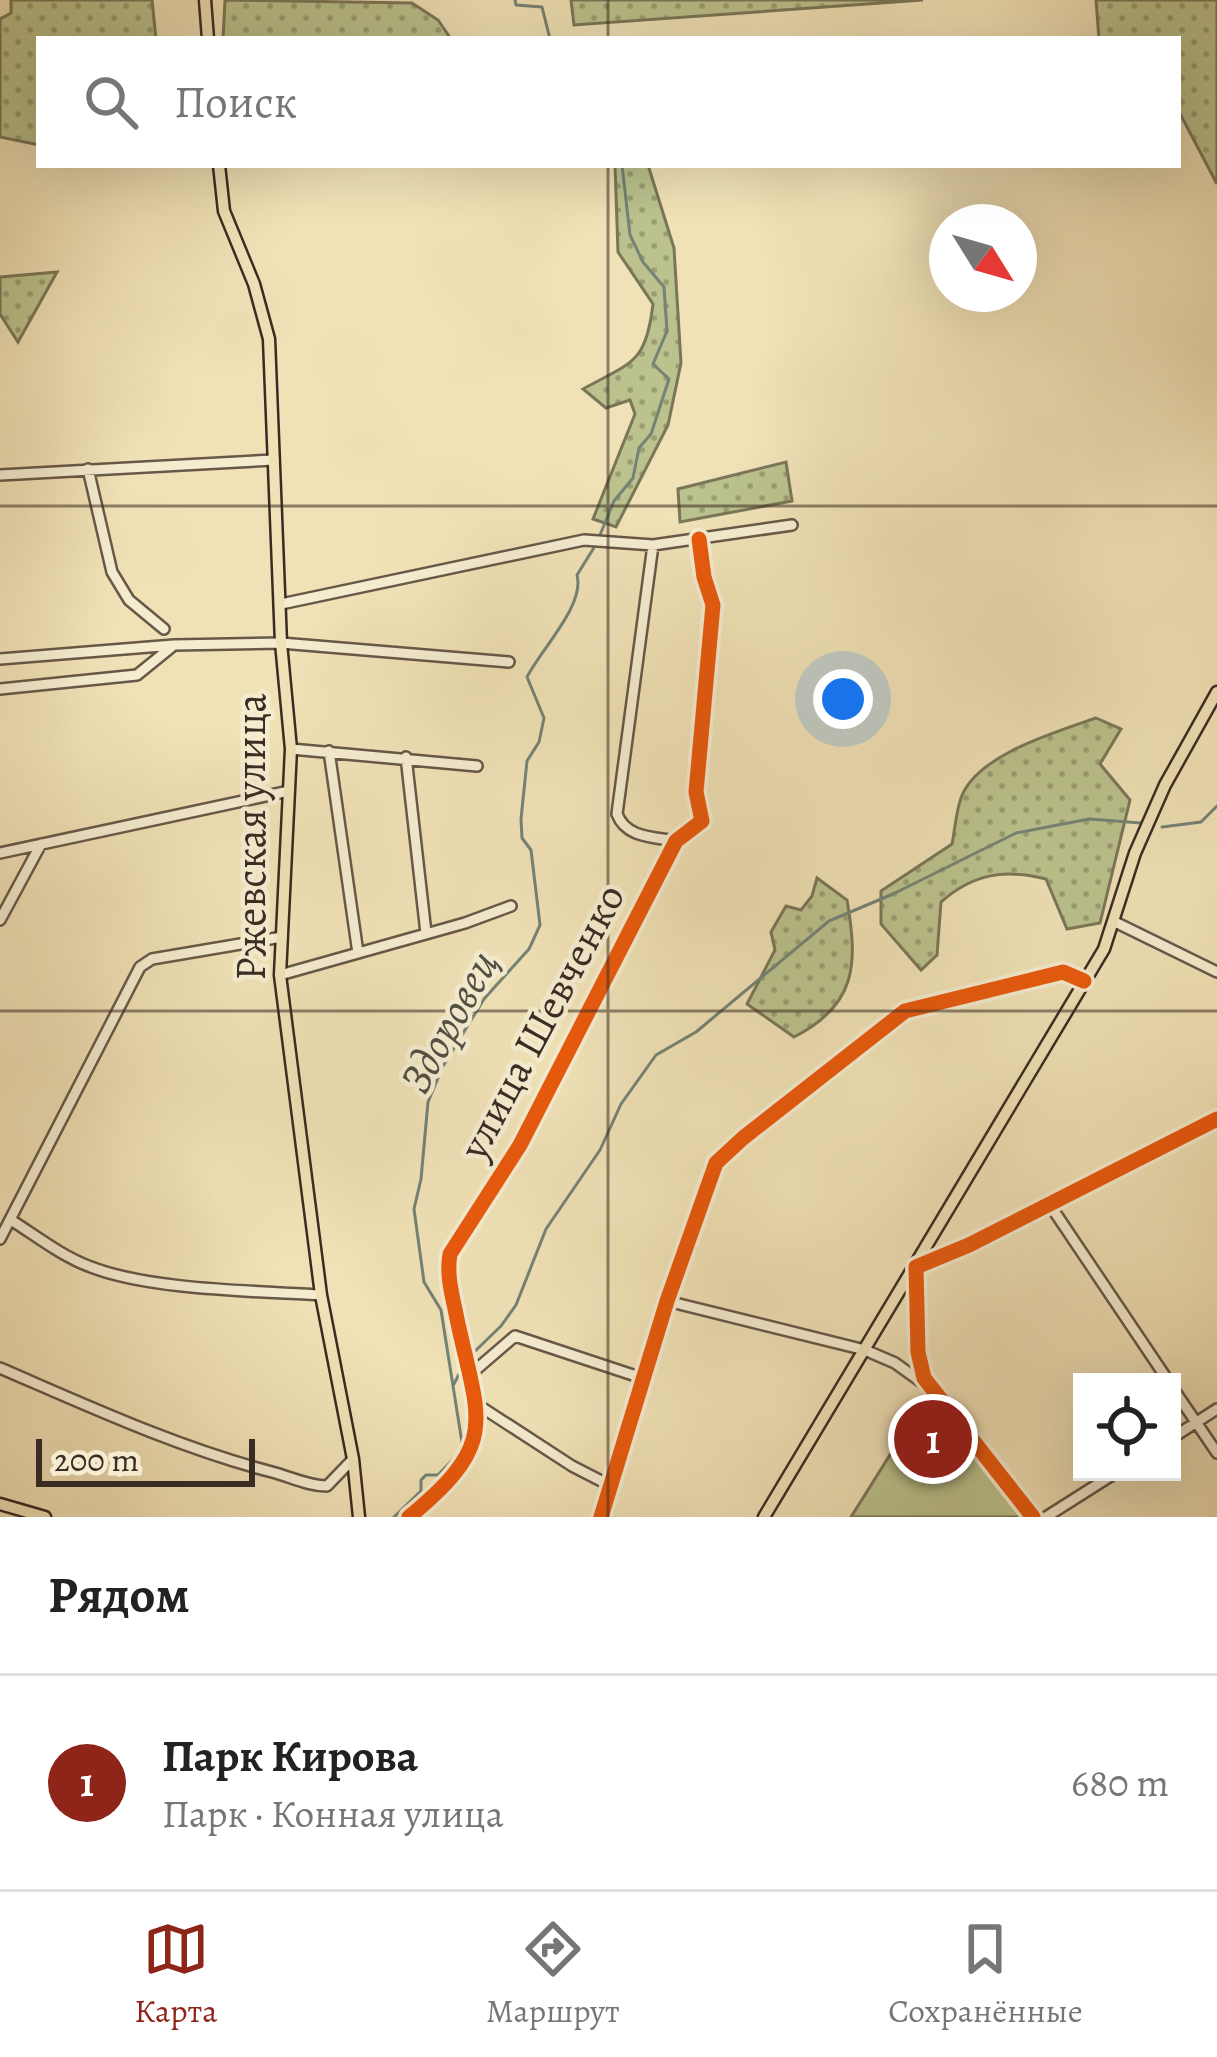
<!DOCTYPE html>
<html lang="ru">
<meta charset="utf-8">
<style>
body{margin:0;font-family:Alegreya,serif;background:#f2f2f2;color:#222}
.controls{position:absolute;right:36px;bottom:36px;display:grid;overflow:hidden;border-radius:0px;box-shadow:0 12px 48px #0002}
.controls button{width:108px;height:108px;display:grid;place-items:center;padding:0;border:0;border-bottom:3px solid #e0e0e0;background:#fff;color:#222;font:60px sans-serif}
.compass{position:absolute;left:929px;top:204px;width:108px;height:108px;border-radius:50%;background:#fff;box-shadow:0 12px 48px #0002;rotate:127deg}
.scale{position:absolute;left:36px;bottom:30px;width:219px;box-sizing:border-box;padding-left:12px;border:6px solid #3a2b23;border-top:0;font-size:33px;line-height:42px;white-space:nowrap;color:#3a2b23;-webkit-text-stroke:9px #f5ecd0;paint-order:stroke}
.you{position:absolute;left:843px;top:699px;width:42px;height:42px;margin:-30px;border:9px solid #fff;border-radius:50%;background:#1a73e8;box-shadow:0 0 0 18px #1a73e833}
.badge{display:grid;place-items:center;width:78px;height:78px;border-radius:50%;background:#8f2418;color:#fff;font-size:39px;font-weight:700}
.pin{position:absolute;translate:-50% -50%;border:6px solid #fff;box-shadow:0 3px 12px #0006}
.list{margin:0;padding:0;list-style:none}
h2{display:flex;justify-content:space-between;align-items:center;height:156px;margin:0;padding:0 48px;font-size:51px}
h2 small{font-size:39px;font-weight:400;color:#767676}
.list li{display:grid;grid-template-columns:78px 1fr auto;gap:36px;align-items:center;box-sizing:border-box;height:216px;padding:0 48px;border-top:3px solid #e0e0e0}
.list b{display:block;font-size:45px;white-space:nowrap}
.list p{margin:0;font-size:39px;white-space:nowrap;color:#767676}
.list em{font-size:39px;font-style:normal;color:#767676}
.icon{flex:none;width:66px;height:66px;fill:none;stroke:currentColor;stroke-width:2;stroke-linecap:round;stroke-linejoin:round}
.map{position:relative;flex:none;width:1217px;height:1517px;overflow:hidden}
.search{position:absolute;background:#fff;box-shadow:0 12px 48px #0002;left:36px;right:36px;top:36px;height:132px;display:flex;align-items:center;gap:30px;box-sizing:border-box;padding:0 42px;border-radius:0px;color:#767676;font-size:45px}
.sheet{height:372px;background:#fff}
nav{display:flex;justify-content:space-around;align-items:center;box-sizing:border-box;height:168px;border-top:3px solid #e0e0e0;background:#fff;font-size:33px;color:#767676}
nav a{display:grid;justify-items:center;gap:6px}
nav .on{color:#8f2418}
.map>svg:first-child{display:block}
.grass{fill:url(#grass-dots);stroke:#7a7658;stroke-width:3}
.park{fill:#bbc28d;stroke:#7a7658;stroke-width:3}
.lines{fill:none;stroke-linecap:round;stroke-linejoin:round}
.stream{stroke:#748375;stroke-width:3}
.minor-casing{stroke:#685848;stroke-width:14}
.major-casing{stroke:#3a2b23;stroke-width:15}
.minor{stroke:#f5ecd0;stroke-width:9}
.major{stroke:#f0e1b6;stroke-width:10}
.cycleway-casing{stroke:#f5ecd0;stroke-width:22}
.cycleway{stroke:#e8590c;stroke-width:15}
.grid{fill:none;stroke:#3a2b23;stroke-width:3;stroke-opacity:0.55}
.labels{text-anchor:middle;stroke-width:9;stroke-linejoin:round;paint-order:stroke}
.street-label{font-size:42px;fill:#3a2b23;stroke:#f5ecd0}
.water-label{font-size:45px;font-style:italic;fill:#525045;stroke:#f5ecd0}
</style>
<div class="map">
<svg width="1217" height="1517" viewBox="0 0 1217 1517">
<defs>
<pattern id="grass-dots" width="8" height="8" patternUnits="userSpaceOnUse" patternTransform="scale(3)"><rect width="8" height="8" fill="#bbc28d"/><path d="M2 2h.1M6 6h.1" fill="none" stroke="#999e73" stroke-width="1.8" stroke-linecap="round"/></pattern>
</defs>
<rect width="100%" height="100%" fill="#f0e1b6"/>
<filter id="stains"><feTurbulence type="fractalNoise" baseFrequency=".00167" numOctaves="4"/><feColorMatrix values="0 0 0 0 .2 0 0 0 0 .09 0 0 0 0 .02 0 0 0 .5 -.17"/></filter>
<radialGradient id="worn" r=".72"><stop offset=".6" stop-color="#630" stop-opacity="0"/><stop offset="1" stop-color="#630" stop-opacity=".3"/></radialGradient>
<path class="grass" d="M11 0H152L156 39H39V145L0 137V19L11 13Z
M225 0 412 3 438 20 451 39H223Z
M571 0H923L574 25Z
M1096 0H1217V184L1178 110V39H1099Z
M615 165H648L674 248 681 363 668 425 616 527 593 519 635 414 630 400 606 408 583 389C632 362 646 364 653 304L618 252Z
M57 272 18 342 0 314V277Z
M786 462 792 501 680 522 678 489Z
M1096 718 1121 729 1100 764 1130 800 1100 923 1067 929 1046 879C1005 869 974 873 941 902L937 955 921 970 881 924V891L952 844C955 829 956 812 961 798 976 755 1056 732 1096 718Z
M817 878 847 900C858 964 857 1005 794 1037L747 1004 775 950 771 932 786 906 801 910 812 896Z"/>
<path class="park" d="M925 1399 950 1418 1027 1517H851Z"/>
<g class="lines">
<path class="stream" d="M515 0 516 5 542 7 550 39
M600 535 614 501 633 478 639 448 651 434 669 379 653 364 667 331 664 287 643 262 630 235 622 165
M1162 827 1201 822 1217 806
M470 1356 501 1326 516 1305 546 1229 600 1150 621 1104 656 1055 696 1032 829 921 893 894 1016 833 1089 819 1141 823
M454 1384 463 1366
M394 1517 421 1491V1480L426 1475H438L463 1449 441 1310 424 1282 414 1209 421 1179 428 1102 443 1066 484 999 529 949 540 925 531 850 522 838 521 819 527 761 539 742 544 718 527 677C542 648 585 605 577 575L595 546"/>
<g class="minor-casing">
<path id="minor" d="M88 469 112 572 129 600 164 629
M0 475 274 460
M653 545 617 814C626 838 653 837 676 841
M281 604 584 540 653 545 792 525
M0 659 174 645 281 643 509 662
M0 689 137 675 174 645
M291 749 477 766
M329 751 358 953
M406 757 426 933
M0 853 289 791
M0 920 41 844
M1115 922 1217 972
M280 975 465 923 511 906
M1050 1205 1169 1382
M11 1220C36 1236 63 1257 91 1267 150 1290 255 1291 321 1295
M0 1239 140 967 152 959 282 937
M667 1301 865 1350 895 1363 927 1386
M0 1368C88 1406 179 1448 272 1472 291 1477 308 1486 327 1486L353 1459
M472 1373 515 1336 645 1379
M1172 1387 1217 1453
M478 1405 572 1466 611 1486
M1172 1438 1217 1409
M409 1517C500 1442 479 1422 457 1319 453 1297 446 1277 450 1254L520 1145 676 841 702 821 696 792 713 605 704 577 699 539
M601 1517 667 1301 716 1163 743 1138 905 1011 1063 972 1084 981
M1033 1517 924 1378 918 1352 916 1267 969 1245 1217 1119
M1046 1517 1117 1472"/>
</g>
<g class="major-casing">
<path id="major" d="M205 0 208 39
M219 165 224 211 254 284 269 339 281 643 291 749 280 975 321 1295 353 1459 359 1517
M0 1504 45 1517
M764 1517 1104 949 1135 853 1165 785 1217 692"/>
</g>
<use href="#minor" class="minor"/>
<use href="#major" class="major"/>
<g class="cycleway-casing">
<path id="cycleway" d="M409 1517C500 1442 479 1422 457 1319 453 1297 446 1277 450 1254L520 1145 676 841 702 821 696 792 713 605 704 577 699 539
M601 1517 667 1301 716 1163 743 1138 905 1011 1063 972 1084 981
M1033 1517 924 1378 918 1352 916 1267 969 1245 1217 1119"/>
</g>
<use href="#cycleway" class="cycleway"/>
</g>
<path class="grid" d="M608 0V39M608 165V1517M0 506H1217M0 1011H1217"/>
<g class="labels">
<g class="street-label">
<text transform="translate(250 837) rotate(-90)" y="15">Ржевская улица</text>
<text transform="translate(541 1021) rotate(-62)" y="15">улица Шевченко</text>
</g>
<g class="water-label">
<text transform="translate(448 1021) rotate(-61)" y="16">Здоровец</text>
</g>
</g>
<rect width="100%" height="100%" filter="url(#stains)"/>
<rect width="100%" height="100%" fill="url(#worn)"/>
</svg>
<div class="controls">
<button><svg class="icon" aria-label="locate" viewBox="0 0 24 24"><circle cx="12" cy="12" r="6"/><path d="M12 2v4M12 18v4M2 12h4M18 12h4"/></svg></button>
</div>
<svg class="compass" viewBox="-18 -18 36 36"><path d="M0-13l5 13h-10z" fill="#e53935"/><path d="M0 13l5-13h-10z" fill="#767676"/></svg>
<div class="scale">200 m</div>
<div class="you"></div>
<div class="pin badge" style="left:933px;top:1439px">1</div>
<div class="search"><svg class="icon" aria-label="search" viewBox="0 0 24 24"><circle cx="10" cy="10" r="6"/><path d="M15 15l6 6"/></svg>Поиск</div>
</div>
<section class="sheet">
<h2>Рядом<small></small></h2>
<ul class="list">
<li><span class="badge">1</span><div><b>Парк Кирова</b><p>Парк · Конная улица</p></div><em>680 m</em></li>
</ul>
</section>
<nav>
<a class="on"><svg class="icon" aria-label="map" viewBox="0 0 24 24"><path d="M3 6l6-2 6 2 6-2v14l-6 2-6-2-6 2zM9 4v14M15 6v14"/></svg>Карта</a>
<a><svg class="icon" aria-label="directions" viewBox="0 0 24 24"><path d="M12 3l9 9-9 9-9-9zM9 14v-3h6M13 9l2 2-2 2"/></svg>Маршрут</a>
<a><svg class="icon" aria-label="saved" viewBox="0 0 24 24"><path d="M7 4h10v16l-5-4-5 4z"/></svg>Сохранённые</a>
</nav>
